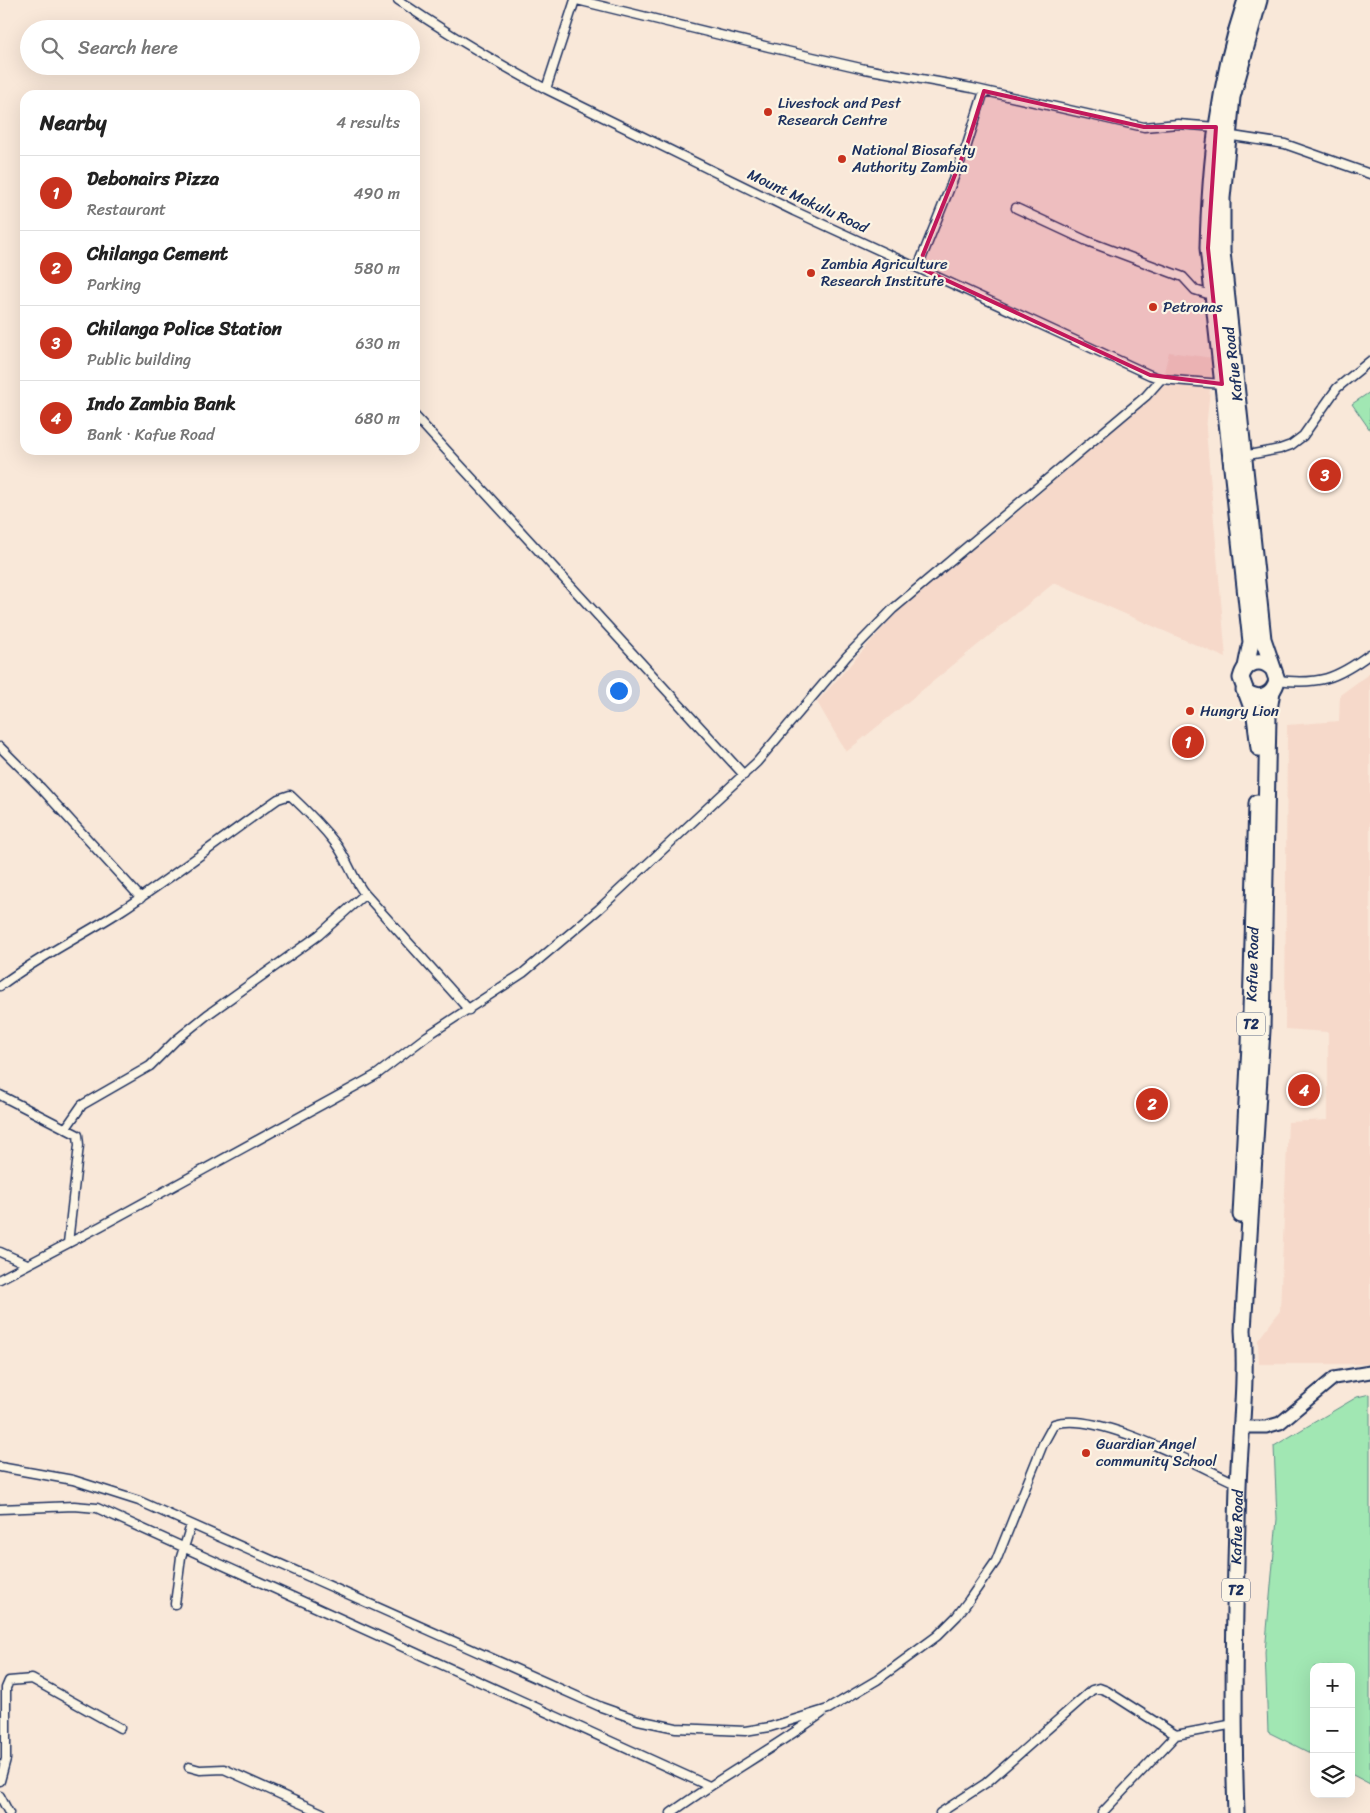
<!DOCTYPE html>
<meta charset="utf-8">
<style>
body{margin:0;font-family:Sriracha,sans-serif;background:#f2f2f2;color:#222}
.controls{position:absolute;right:15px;bottom:15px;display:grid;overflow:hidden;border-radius:10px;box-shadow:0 5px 20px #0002}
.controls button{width:45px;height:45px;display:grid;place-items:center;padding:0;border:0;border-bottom:1px solid #e0e0e0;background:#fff;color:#222;font:25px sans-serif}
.you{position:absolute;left:618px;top:690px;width:18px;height:18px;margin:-12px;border:4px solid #fff;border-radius:50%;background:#1a73e8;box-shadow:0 0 0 8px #1a73e833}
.badge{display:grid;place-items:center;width:32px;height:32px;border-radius:50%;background:#c8321e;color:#fff;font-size:16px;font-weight:700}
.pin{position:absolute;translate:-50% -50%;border:2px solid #fff;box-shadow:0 1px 5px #0006}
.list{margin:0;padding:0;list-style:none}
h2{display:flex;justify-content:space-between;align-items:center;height:65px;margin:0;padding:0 20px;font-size:21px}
h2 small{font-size:16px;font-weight:400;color:#767676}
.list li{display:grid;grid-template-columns:32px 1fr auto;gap:15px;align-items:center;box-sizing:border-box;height:75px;padding:0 20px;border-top:1px solid #e0e0e0}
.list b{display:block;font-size:19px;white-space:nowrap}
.list p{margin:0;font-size:16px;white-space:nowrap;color:#767676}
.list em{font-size:16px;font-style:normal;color:#767676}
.icon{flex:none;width:28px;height:28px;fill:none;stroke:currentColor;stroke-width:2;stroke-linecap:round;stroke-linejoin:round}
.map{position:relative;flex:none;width:1370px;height:1813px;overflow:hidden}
.search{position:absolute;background:#fff;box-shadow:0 5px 20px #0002;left:20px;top:20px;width:400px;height:55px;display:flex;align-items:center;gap:12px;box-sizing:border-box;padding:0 18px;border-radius:28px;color:#767676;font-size:19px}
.panel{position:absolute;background:#fff;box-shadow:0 5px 20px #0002;left:20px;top:90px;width:400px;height:365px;border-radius:15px}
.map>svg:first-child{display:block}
.built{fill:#f6d9ca}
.green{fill:#a1e7b3;stroke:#5e8b88}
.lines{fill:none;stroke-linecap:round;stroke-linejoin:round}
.street-casing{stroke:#1b2f5e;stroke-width:11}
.secondary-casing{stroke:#1b2f5e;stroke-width:15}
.highway-casing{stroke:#1b2f5e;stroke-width:19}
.street{stroke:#fcf5e5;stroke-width:8}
.secondary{stroke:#fcf5e5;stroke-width:11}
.highway{stroke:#fcf5e5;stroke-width:15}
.marked{fill:#c2185b;fill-opacity:0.2;stroke:#c2185b;stroke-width:4;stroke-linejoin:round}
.poi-dot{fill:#c8321e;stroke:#fcf5e5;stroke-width:2}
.labels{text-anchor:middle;stroke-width:4.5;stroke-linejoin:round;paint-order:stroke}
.shield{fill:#fcf5e5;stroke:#5e6a86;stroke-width:1}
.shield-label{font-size:14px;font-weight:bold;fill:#1b2f5e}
.poi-label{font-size:15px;fill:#1b2f5e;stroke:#fcf5e5;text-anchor:start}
.street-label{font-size:15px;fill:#1b2f5e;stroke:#fcf5e5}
</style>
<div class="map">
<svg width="1370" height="1813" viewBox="0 0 1370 1813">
<rect width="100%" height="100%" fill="#f9e8d9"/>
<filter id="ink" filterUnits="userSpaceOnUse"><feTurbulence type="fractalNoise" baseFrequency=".02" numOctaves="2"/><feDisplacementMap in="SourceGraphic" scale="10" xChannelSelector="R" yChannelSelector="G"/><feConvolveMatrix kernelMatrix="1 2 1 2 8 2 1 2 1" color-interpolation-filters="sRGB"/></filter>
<g filter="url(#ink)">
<path class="built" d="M1169 352 1213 358 1206 430 1226 658 1054 583 846 752 817 702 898 611 1030 502 1160 388Z
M1370 673V1364H1259L1258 1340 1280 1311 1288 1122 1328 1120V1032L1285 1029 1287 725 1339 721 1340 695Z"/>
<path class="green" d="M1370 392V430L1352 404Z
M1370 1394V1784L1351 1774V1667H1314V1755L1268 1732 1265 1652 1277 1519 1274 1446 1357 1397Z"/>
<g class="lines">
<g class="street-casing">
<path id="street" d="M398 0C446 33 495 62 546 89L794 211 1150 375 1161 379 1222 384
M577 0 769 47 865 69 972 88 1144 127 1178 124 1216 127
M546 89 575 0
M1226 135 1285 144 1370 174
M1016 208 1087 241 1183 277 1195 290 1211 295
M918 267 967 145 984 91
M415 416 744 775
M1243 456 1280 449 1291 445 1303 436 1337 388 1370 361
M1277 680C1319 685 1336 679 1370 654
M0 747 41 788 141 898
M0 986C38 957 80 937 119 912 174 876 225 836 278 799L290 795C306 810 322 826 336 844 348 860 352 878 365 894L469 1010
M0 1095 78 1135 79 1145 68 1243
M66 1128 82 1105 150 1066 176 1040 207 1015 319 935 365 894
M0 1252 27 1264
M0 1279 101 1226 376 1075 427 1036 523 973 599 909 757 762 847 656 893 609 1146 396 1161 379
M0 1467 73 1480 139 1501 601 1707 638 1720 676 1728 745 1731 770 1727 828 1709 877 1680 937 1636 957 1616 969 1600 996 1561 1043 1444 1054 1424C1097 1410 1196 1465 1238 1484
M0 1509 74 1506 97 1508 709 1786
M175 1604 181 1557 191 1525
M189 1767 200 1770 224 1769 322 1813
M0 1781 6 1759V1688L9 1681 32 1679 120 1728
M0 1796 9 1813
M671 1813C720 1777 773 1749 822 1713
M940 1813 986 1783 1092 1690 1099 1688 1107 1691 1176 1735
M1102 1813 1176 1735 1234 1724"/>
</g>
<g class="secondary-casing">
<path id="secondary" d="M1240 1427H1266L1280 1423 1334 1378 1370 1372"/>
</g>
<g class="highway-casing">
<g id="highway">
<path d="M1246 667 1251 642 1208 248C1210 163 1219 81 1246 0"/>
<path d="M1244 690C1257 702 1273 697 1277 680L1263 639 1222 252V198L1232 97 1259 0"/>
<path d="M1259 748 1255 716 1241 678C1245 662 1261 656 1273 669"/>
<path id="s1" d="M1241 1215 1250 1045 1257 803"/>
<path id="s2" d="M1236 1813C1232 1704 1235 1595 1238 1486 1240 1434 1247 1382 1243 1330L1262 1030 1268 716 1272 691"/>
</g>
</g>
<use href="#street" class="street"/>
<use href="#secondary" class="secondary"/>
<use href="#highway" class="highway"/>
</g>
</g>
<path class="marked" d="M984 91 1144 127H1216L1208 248 1222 384 1150 375 918 267 967 145Z"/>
<g class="poi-dot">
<circle cx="768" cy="112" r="5"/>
<circle cx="842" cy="159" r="5"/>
<circle cx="811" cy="273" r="5"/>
<circle cx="1153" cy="307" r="5"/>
<circle cx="1190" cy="711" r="5"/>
<circle cx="1086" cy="1453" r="5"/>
</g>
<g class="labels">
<g class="shield">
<rect x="1237" y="1012.5" width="28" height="23" rx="4"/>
<rect x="1222" y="1578.5" width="28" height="23" rx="4"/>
</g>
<g class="shield-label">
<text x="1251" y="1029">T2</text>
<text x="1236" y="1595">T2</text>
</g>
<g class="poi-label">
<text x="778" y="108">Livestock and Pest<tspan x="778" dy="17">Research Centre</tspan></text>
<text x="852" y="155">National Biosafety<tspan x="852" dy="17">Authority Zambia</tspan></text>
<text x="821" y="269">Zambia Agriculture<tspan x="821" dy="17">Research Institute</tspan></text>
<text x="1163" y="312">Petronas</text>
<text x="1200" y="716">Hungry Lion</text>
<text x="1096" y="1449">Guardian Angel<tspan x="1096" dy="17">community School</tspan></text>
</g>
<g class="street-label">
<text transform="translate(808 201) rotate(25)" y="5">Mount Makulu Road</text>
<text transform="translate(1233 364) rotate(-97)" y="5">Kafue Road</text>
<text dy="5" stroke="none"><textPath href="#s1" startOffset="251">Kafue Road</textPath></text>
<text dy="5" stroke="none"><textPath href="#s2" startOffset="286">Kafue Road</textPath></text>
</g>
</g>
</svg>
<div class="controls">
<button>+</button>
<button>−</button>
<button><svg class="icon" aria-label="layers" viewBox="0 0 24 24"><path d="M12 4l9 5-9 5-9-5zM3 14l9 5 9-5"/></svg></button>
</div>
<div class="you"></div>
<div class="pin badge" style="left:1188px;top:742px">1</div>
<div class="pin badge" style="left:1152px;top:1104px">2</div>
<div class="pin badge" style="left:1325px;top:475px">3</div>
<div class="pin badge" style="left:1304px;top:1090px">4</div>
<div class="search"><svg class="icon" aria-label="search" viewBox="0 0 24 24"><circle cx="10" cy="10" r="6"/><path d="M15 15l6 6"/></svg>Search here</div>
<section class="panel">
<h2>Nearby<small>4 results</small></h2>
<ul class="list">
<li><span class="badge">1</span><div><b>Debonairs Pizza</b><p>Restaurant</p></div><em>490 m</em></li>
<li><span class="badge">2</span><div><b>Chilanga Cement</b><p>Parking</p></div><em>580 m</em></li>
<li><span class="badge">3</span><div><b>Chilanga Police Station</b><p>Public building</p></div><em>630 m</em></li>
<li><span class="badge">4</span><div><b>Indo Zambia Bank</b><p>Bank · Kafue Road</p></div><em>680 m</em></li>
</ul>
</section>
</div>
